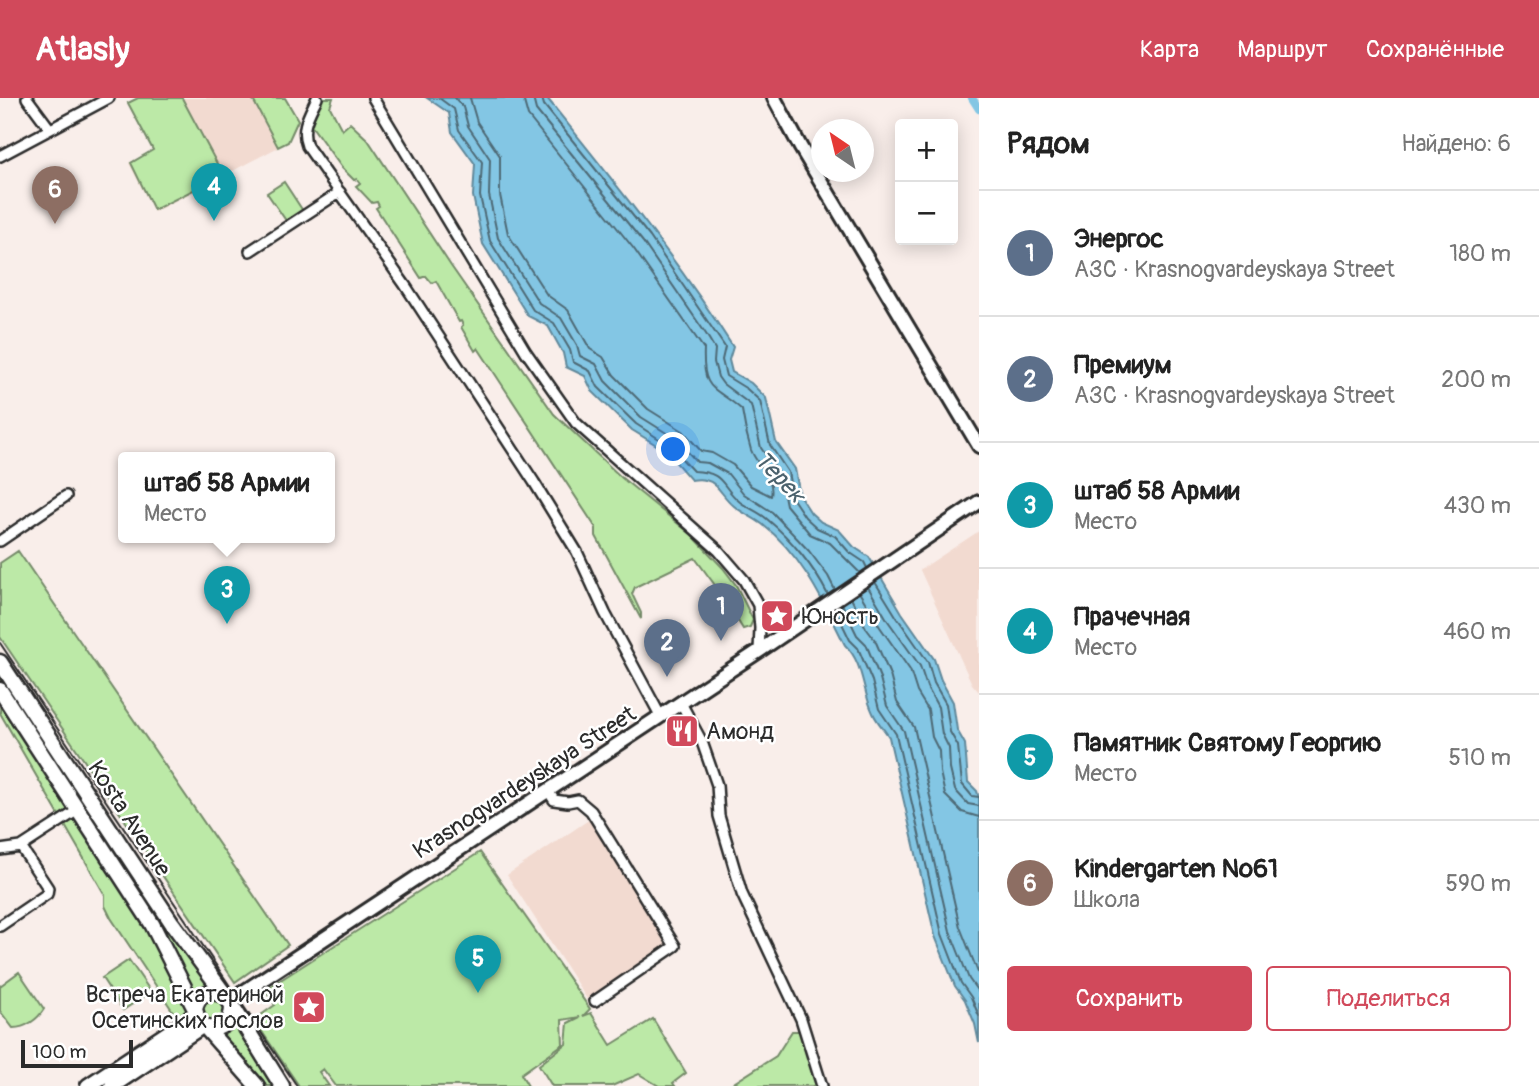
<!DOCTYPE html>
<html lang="ru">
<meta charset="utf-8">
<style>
body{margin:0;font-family:Pangolin,sans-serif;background:#f6f6f6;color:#222}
.controls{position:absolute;right:21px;top:21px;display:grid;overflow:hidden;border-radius:7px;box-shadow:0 4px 18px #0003}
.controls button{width:63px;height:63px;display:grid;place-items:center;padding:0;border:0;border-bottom:2px solid #e0e0e0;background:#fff;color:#222;font:35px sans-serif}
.compass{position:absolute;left:811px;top:21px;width:63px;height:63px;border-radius:50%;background:#fff;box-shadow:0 4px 18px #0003;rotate:325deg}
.scale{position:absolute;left:21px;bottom:18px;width:112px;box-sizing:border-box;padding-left:7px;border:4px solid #2b2b2b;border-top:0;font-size:19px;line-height:24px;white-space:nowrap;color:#2b2b2b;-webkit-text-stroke:5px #fff;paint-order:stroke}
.you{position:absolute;left:674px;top:352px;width:24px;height:24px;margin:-18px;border:5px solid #fff;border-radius:50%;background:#1a73e8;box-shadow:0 0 0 10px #1a73e833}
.badge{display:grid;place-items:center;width:46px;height:46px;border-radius:50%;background:#d1495b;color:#fff;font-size:23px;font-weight:700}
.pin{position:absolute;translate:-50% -58px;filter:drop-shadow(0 2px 4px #0008)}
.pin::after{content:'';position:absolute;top:37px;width:24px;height:21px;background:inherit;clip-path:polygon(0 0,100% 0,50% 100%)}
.popup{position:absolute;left:118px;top:354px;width:217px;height:91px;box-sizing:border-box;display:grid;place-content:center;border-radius:7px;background:#fff;filter:drop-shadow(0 2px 5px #0005);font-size:23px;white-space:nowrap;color:#767676}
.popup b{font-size:26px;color:#222}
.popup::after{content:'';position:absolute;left:50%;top:100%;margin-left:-14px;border:14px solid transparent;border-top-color:#fff}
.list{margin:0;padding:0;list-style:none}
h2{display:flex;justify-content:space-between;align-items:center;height:91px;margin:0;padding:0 28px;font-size:30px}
h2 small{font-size:23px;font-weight:400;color:#767676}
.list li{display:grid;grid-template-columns:46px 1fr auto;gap:21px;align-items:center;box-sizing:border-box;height:126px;padding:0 28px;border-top:2px solid #e0e0e0}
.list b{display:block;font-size:26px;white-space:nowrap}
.list p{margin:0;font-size:23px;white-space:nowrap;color:#767676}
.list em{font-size:23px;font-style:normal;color:#767676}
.actions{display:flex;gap:14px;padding:21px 28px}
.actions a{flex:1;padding:16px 0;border:2px solid #d1495b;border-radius:7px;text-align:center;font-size:24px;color:#d1495b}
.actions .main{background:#d1495b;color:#fff}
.map{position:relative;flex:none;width:979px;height:988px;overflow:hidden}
header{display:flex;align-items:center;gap:42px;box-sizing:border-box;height:98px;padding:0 35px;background:#d1495b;color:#fff}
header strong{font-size:33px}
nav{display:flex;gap:38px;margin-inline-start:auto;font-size:24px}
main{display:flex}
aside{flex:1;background:#fff}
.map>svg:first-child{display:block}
.built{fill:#f2dad0}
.green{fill:#bce9a7;stroke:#748a69;stroke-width:2}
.water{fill:#83c6e4;stroke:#60889a;stroke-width:2}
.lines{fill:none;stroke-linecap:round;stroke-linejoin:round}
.shore{stroke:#4e6975;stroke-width:2}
.canal{stroke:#83c6e4;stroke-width:8}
.minor-casing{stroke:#2b2b2b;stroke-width:14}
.secondary-casing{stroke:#2b2b2b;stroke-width:18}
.primary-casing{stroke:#2b2b2b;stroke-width:19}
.minor{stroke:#fff;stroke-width:9}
.secondary{stroke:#fff;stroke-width:12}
.primary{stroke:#fff;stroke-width:14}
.tram{stroke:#2b2b2b;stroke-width:2}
.labels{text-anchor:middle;stroke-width:5;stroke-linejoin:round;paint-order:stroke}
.poi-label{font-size:23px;fill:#2b2b2b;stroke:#fff;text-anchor:start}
.street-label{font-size:23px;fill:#2b2b2b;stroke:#fff}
.water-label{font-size:24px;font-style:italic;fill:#4a616c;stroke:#fff}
</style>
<header>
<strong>Atlasly</strong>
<nav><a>Карта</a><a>Маршрут</a><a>Сохранённые</a></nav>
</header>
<main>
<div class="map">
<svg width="979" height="988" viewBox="0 0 979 988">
<rect width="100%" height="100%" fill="#f9eeea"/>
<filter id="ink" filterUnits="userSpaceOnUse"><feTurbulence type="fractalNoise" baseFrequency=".0143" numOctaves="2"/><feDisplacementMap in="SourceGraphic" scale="14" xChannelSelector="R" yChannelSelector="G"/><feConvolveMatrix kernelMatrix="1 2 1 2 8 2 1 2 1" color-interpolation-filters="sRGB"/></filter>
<g filter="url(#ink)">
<path class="built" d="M140 0H285L299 23 288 44 154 114 129 65 153 52 130 5Z
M979 433V594L972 586 920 472Z
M590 721 669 846 587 901 507 777Z"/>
<path class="green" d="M138 0H182L223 77 154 112 131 65 153 52 128 5Z
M252 0H285L298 22 288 44 278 49Z
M321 0H333L330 9 342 32 350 25 368 42 451 168 554 316 622 380 692 437 723 470 736 487 753 522 750 529 743 531 720 494 695 460 635 489 632 496 641 515V521L596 438V430L478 250 475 253 461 229 463 227 461 223 459 224 436 183 432 185 426 178 421 180 376 110 379 108 377 104 372 105 356 88 360 85 357 81 354 82 342 70 313 30 308 29Z
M284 84 303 113 287 124 267 95Z
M18 453 288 847 235 884 0 539V465Z
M0 571 214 890 196 899 54 666 0 584Z
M0 607 149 828 186 910V914L182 918 174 915 111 820 105 808V797L0 615Z
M480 754 590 911 583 918 591 915 611 947 653 921 686 975 673 985 675 988H659L639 976 612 988H552L539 967 566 946 568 925 580 919 562 922 563 946 521 976 528 988H336L323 971 319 974 329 988H299L254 922 275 907 265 892Z
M129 862 151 894 123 912 102 880Z
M19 874 44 911C38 921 26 930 13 930L0 913V888Z
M202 912a11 11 0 1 1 22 0a11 11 0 1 1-22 0Z
M234 920 278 988H265L214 933Z
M792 933H801L826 988H729L776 958Z"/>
<path class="water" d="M427 0H547C612 81 677 161 733 249L729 262 732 274 751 285 766 300 776 344 795 371 800 398 811 415 821 424 839 432 854 449 869 459 902 515 934 561 941 582 953 604 957 632 965 646 968 684 977 693 979 700V945L975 926 965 902 955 888 935 838 889 639C884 631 877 624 873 615 862 593 864 565 845 547 823 503 802 457 762 426 753 419 742 415 734 408 718 395 717 377 691 382L666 353 632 332 592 293 585 278 566 269 563 255 548 228 528 218 483 146 473 98 475 66 452 34 449 15Z"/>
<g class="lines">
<path class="shore" d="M439 0 454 11 459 32 482 64 480 98 490 143 533 212 554 225 570 252 573 264 590 273 598 289 636 326 670 348 693 373C726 374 720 388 740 404 748 410 759 414 767 421 791 441 814 469 828 497
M455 0 463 9 468 28 490 61 489 97 498 140 539 205 561 220 577 247 580 258 596 266 605 283 641 319 676 341 697 364 708 365 728 376 744 396 772 414 809 453 828 478 835 492
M470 0 477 24 500 58V97L508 136 547 197 568 212 590 251 603 259 614 277 648 311 683 333 701 353 712 355 733 367 751 388 771 398C775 379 757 368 751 352 747 339 744 326 742 312 716 288 702 296 704 251L634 151 528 18 523 0
M533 0 536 12 643 144 706 236 715 251 714 264 718 279 723 286 751 307 761 350 780 377 786 407 810 436 830 445 860 475
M542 0 544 7 650 139 725 249 722 262 726 278 747 291 760 303 770 347 788 374 793 401 805 419 817 430 835 438 849 454 864 464 867 470
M875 484 896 518 928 564 934 585 946 606 950 634 958 648 962 686 972 698 979 699
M868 489 888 523 920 568 927 589 938 609 942 636 949 650 950 671 955 692 968 706 979 708
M859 494 880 529 910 572 917 594 928 612 932 639 939 653 940 674 945 697 962 714 979 719
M851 500 866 530 875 542 890 577 897 604 914 629 960 829 979 877
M842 506 857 537 866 546 880 580 887 608 904 633 950 833 969 881 979 895
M835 511 850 542 858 550 872 583 879 611 896 636 942 836 961 885 971 899 979 918"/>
<path class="canal" d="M972 0 979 11"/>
<g class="minor-casing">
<path id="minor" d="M27 0 50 31
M317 0C309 17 300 30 307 48L405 187 534 384 577 454 605 515 661 619
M373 0 526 254 576 325 719 453 744 482 758 507 760 530 759 553
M0 58 109 0
M250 153 340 94
M0 443 66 398
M681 605 702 644 717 687 719 718 742 796 801 921 822 988
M549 694 554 702 568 704 578 702 591 713 675 848 595 903
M0 752 21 749 78 712
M0 828 47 796 48 790 21 749"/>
</g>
<g class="secondary-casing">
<path id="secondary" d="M774 0 801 50 979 348
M230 903 759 553 979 404"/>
</g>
<g class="primary-casing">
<path id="primary" d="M0 564 172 825 228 901 282 988
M0 592 152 826 195 911 198 922 206 930C221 932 232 925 232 909
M195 911C198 895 211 890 225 898
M206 930 257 988
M88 988 195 917
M112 988 202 928"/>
</g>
<use href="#minor" class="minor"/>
<use href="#secondary" class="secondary"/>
<use href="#primary" class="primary"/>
<path class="tram" d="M0 545 297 988"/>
</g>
</g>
<defs>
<g id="sight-square" transform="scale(1.75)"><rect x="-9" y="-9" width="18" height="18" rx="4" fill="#d1495b" stroke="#fff"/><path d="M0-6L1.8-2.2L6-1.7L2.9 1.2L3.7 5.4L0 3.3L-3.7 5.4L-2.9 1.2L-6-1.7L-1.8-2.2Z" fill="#fff"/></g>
<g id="restaurant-square" transform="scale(1.75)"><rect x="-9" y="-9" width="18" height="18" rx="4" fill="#d1495b" stroke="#fff"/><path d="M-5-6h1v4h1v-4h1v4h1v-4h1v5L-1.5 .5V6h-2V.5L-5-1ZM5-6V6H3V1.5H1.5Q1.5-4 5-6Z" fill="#fff"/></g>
</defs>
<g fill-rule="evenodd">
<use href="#sight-square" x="777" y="518"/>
<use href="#restaurant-square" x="682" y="633"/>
<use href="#sight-square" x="309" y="909"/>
</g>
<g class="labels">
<g class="poi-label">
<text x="802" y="526">Юность</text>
<text x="706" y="641">Амонд</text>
<text x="284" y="904" text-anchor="end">Встреча Екатериной<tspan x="284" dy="26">Осетинских послов</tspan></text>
</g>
<g class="street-label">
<text transform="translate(524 684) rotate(-33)" y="8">Krasnogvardeyskaya Street</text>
<text transform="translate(130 720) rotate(57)" y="8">Kosta Avenue</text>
</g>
<g class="water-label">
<text transform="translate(780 379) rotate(46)" y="8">Терек</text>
</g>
</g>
</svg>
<div class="controls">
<button>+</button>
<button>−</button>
</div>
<svg class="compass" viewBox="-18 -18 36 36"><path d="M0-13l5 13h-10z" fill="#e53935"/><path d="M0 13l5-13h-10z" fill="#767676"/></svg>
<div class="scale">100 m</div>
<div class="you"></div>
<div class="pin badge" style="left:721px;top:543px;background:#5c6f8a">1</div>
<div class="pin badge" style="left:667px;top:579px;background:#5c6f8a">2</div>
<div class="pin badge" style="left:227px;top:526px;background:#0f9aa8">3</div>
<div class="popup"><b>штаб 58 Армии</b>Место</div>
<div class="pin badge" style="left:214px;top:123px;background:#0f9aa8">4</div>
<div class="pin badge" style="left:478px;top:895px;background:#0f9aa8">5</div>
<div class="pin badge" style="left:55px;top:126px;background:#8d6e63">6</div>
</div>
<aside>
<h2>Рядом<small>Найдено: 6</small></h2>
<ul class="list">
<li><span class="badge" style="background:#5c6f8a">1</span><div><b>Энергос</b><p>АЗС · Krasnogvardeyskaya Street</p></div><em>180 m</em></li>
<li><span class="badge" style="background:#5c6f8a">2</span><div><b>Премиум</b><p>АЗС · Krasnogvardeyskaya Street</p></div><em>200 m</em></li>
<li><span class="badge" style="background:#0f9aa8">3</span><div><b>штаб 58 Армии</b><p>Место</p></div><em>430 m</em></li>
<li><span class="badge" style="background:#0f9aa8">4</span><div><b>Прачечная</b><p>Место</p></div><em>460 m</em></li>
<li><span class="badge" style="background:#0f9aa8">5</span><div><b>Памятник Святому Георгию</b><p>Место</p></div><em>510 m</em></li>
<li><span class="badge" style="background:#8d6e63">6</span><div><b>Kindergarten №61</b><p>Школа</p></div><em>590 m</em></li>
</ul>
<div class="actions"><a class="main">Сохранить</a><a>Поделиться</a></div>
</aside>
</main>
